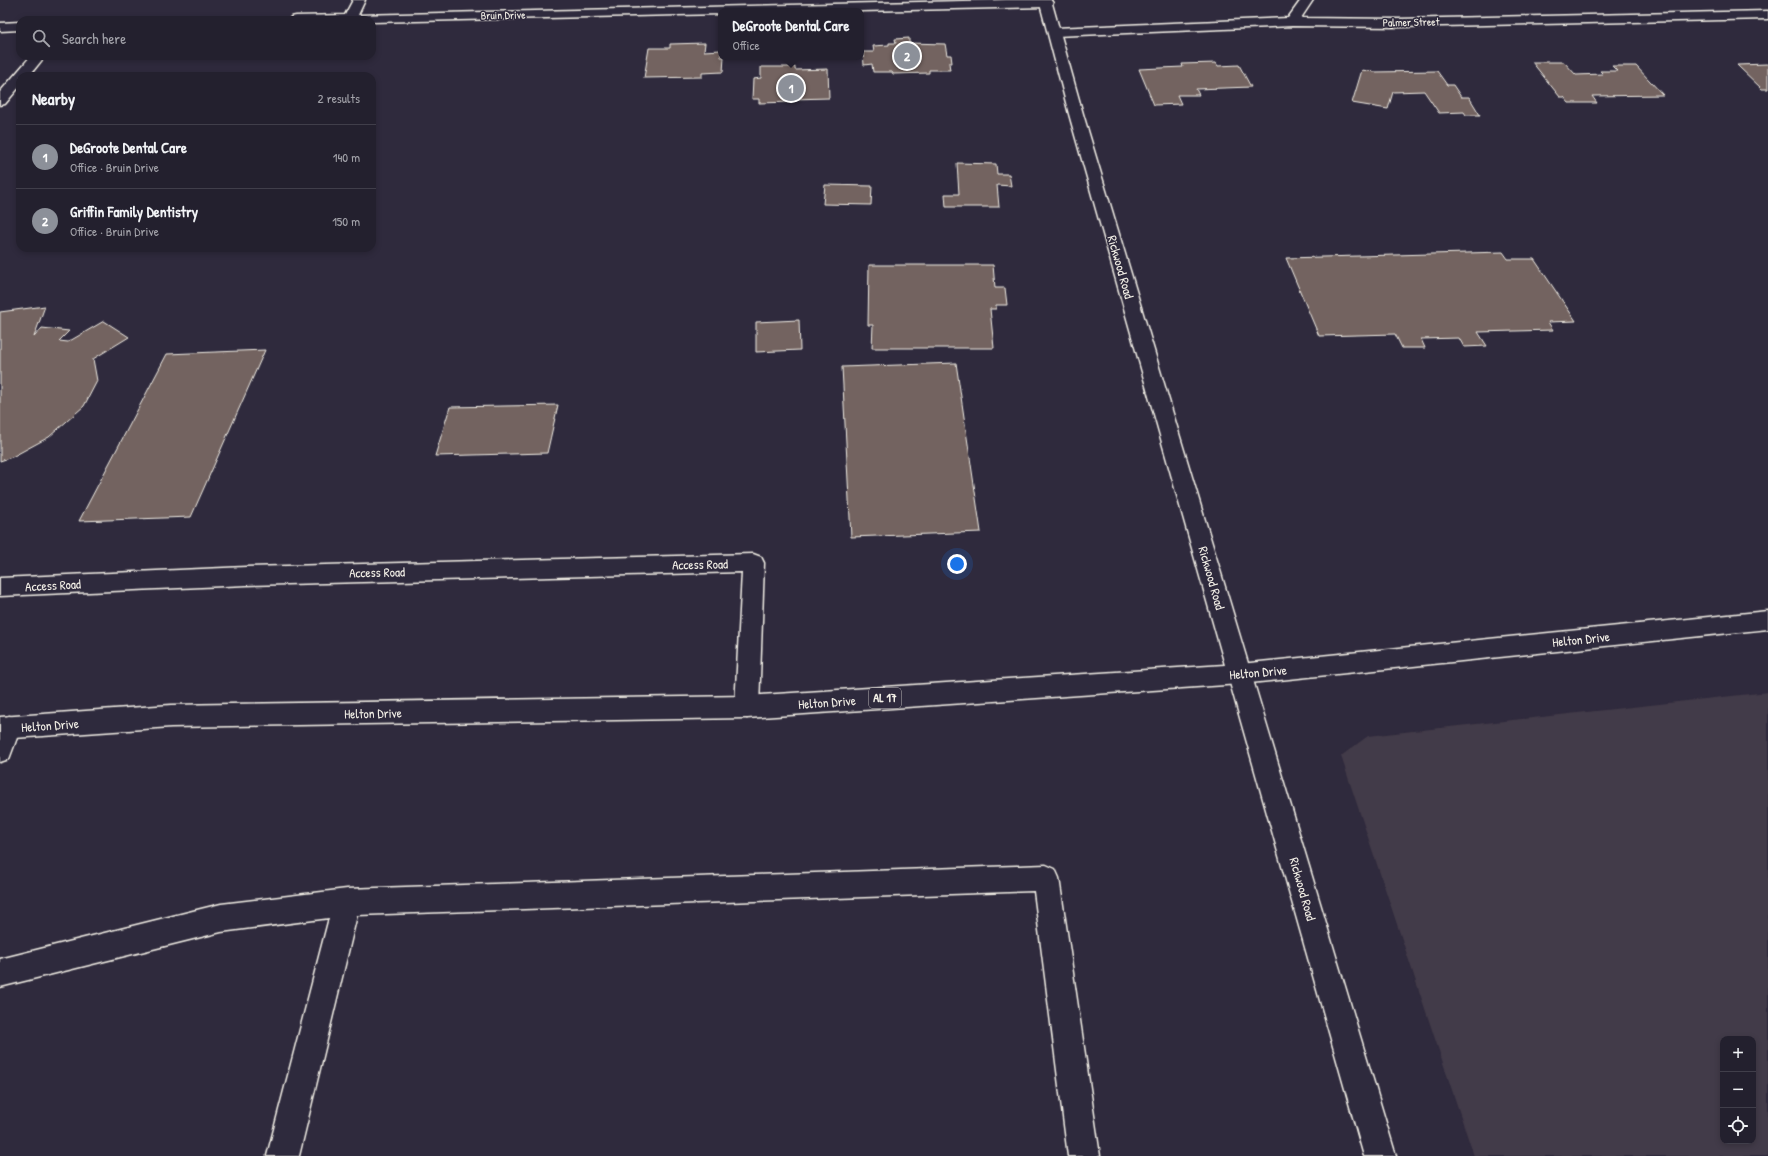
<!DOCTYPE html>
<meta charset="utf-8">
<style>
body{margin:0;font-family:"Patrick Hand",sans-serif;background:#2b2836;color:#f1f3f6}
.controls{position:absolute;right:12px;bottom:12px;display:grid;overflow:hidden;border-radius:8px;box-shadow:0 2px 6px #0003}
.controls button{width:36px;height:36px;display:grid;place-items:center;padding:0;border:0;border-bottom:1px solid #403e4a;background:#23202e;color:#f1f3f6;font:20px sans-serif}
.you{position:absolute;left:957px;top:564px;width:14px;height:14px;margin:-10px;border:3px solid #fff;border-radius:50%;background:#1a73e8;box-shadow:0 0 0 6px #1a73e833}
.badge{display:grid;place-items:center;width:26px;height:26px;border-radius:50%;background:#8c9099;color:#fff;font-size:13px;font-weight:700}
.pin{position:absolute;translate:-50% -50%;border:2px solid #fff;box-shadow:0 1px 4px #0006}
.popup{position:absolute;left:718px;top:8px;width:146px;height:52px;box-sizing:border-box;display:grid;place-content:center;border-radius:8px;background:#23202e;filter:drop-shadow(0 1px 3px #0005);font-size:13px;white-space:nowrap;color:#a3a3aa}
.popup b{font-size:15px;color:#f1f3f6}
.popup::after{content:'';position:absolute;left:50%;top:100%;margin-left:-8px;border:8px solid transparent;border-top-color:#23202e}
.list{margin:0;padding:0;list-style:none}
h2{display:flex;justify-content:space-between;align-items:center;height:52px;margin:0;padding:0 16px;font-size:17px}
h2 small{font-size:13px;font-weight:400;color:#a3a3aa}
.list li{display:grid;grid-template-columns:26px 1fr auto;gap:12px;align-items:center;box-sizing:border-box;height:64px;padding:0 16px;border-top:1px solid #403e4a}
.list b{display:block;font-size:15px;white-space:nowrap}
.list p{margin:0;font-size:13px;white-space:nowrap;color:#a3a3aa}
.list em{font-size:13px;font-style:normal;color:#a3a3aa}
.icon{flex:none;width:22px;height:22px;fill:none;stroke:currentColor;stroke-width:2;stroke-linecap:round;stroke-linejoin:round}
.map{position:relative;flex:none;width:1768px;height:1156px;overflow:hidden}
.search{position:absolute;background:#23202e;box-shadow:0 2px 6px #0003;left:16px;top:16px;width:360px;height:44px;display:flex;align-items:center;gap:10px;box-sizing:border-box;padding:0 14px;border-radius:12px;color:#a3a3aa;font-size:15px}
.panel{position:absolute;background:#23202e;box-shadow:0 2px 6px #0003;left:16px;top:72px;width:360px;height:180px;border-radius:12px}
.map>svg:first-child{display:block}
.built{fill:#433b48;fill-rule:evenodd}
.building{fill:#736360;stroke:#f4f1e8}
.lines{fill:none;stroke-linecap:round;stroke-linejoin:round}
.service-casing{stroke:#f4f1e8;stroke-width:3}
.minor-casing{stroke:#f4f1e8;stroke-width:3}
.secondary-casing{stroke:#f4f1e8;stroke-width:3}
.primary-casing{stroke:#f4f1e8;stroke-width:3}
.service{fill:#2f2a3d;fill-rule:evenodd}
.minor{fill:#2f2a3d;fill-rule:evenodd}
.secondary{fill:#2f2a3d;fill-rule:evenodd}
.primary{fill:#2f2a3d;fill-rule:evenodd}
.labels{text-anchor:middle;stroke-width:3;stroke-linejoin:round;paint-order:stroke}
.far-street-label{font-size:11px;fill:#f4f1e8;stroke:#2f2a3d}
.shield{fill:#2f2a3d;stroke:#b9b5b5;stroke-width:1}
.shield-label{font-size:12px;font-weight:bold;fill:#f4f1e8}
.street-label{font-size:13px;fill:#f4f1e8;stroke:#2f2a3d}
</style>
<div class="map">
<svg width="1768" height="1156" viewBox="0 0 1768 1156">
<rect width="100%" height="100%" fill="#2f2a3d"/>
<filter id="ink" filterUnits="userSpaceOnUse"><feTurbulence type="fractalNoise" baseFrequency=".025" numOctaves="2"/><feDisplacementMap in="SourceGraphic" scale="8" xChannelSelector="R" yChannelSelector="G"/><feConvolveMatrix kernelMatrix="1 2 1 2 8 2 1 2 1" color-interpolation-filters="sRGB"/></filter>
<g filter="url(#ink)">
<path class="built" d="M1768 692V1156H1474L1341 756 1368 736ZM1723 1039H1753V1141H1723Z"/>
<path class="building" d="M909 38V43L945 44 947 55H951L952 63H949L950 70H929V73L893 74 892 72H873L872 64 864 65 863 52H874L873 46 889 45V43H896L895 39Z
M705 43 704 51 721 50V57H724L723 72 702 73V77L644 78 649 48H670V44Z
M1532 62H1564L1576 75 1603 74 1600 71H1617L1612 66H1636L1663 95 1592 96 1597 103H1569L1564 97H1560Z
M1216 63 1218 66 1239 65 1251 87 1196 89 1199 95H1177L1181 104 1154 105 1139 69 1183 67 1182 64Z
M1768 64V89H1762L1737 65Z
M761 67H795V70L828 69 829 98 792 99V102L759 103V99H752L753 79 761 78Z
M1362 70 1374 72 1437 71 1447 85H1453L1461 97H1469L1480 115H1466L1464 112 1439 113 1424 91 1393 92 1388 109 1352 103Z
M957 163 996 164 997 174H1009L1011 186 997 185 999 207H946L945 194H959Z
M825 185 872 186 871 205 823 204Z
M1503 252 1508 259H1534L1576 321 1548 322 1553 330 1478 332 1487 346 1464 347 1459 338 1421 339 1425 348H1402L1395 334 1319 336 1286 258Z
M869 265H993L995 288H1005L1007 305H996V309H990L994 348H872L873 325H868Z
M45 306 34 337 42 328 69 331 59 341 68 342 104 321 129 337 93 359 97 381 84 406 49 437 12 457 0 461V312Z
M799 320 800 350 756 352V322Z
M265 350 191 517 79 521 167 354Z
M956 363 981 532 851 537 842 367Z
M558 405 547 453 435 456 450 407Z"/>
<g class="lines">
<g class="service-casing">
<path id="service" d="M9 716 18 719 21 727 9 759 0 762V720Z
M1046 865 1055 869 1059 878 1100 1156H1068L1034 891 357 915 299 1156H267L329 918 221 932 0 987V959L221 904 347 889Z"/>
</g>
<g class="minor-casing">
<path id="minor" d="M353 0H365L358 15 1006 0H1050L1053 3 1046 7 861 11H721V14L372 22V20H289L291 17 296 16 345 15Z
M1301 0H1313L1301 18 1398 19 1768 11V19L1398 27 1292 26 1055 36 1050 35 1048 32 1050 29 1055 28 1288 18Z
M20 22V30L0 31V23Z
M31 56H45L29 76H20V86L5 104 0 105V92Z
M753 554 761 557 764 563 759 707 755 714 747 718 739 714 735 707 742 572 246 585 0 596V578L246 567Z"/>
</g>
<g class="secondary-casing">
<path id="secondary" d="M1039 0H1051L1083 114 1396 1156H1364L1069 114Z"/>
</g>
<g class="primary-casing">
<path id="primary" d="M1768 611V629L1240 684 747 718 171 727 0 739V717L171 705 747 696 1240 664Z"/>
</g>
<use href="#service" class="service"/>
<use href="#minor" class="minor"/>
<use href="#secondary" class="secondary"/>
<use href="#primary" class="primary"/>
</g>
</g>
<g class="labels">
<g class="far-street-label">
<text transform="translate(503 15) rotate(-1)" y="4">Bruin Drive</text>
<text transform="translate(1411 22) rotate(-1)" y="4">Palmer Street</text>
</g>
<rect class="shield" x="869" y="688" width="32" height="20" rx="3"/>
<g class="shield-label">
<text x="885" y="702">AL 17</text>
</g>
<g class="street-label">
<text transform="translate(1121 267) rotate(74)" y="5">Rickwood Road</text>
<text transform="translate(700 564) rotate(-1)" y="5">Access Road</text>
<text transform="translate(377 572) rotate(-1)" y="5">Access Road</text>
<text transform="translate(1212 578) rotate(74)" y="5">Rickwood Road</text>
<text transform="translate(53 585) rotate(-3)" y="5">Access Road</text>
<text transform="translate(1581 639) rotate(-6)" y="5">Helton Drive</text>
<text transform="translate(1258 672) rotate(-5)" y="5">Helton Drive</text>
<text transform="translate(827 702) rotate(-4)" y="5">Helton Drive</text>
<text transform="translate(373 713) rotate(-1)" y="5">Helton Drive</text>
<text transform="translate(50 725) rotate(-4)" y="5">Helton Drive</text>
<text transform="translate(1303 889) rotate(74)" y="5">Rickwood Road</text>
</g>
</g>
</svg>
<div class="controls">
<button>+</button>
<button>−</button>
<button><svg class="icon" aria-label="locate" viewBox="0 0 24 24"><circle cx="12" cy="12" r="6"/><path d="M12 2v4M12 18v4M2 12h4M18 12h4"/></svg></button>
</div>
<div class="you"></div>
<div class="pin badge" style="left:791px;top:88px">1</div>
<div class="popup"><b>DeGroote Dental Care</b>Office</div>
<div class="pin badge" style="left:907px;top:56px">2</div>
<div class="search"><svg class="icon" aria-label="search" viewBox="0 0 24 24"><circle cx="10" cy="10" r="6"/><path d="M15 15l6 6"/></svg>Search here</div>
<section class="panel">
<h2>Nearby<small>2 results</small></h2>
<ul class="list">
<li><span class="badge">1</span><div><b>DeGroote Dental Care</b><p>Office · Bruin Drive</p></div><em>140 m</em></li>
<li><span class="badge">2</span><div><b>Griffin Family Dentistry</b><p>Office · Bruin Drive</p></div><em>150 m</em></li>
</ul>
</section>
</div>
